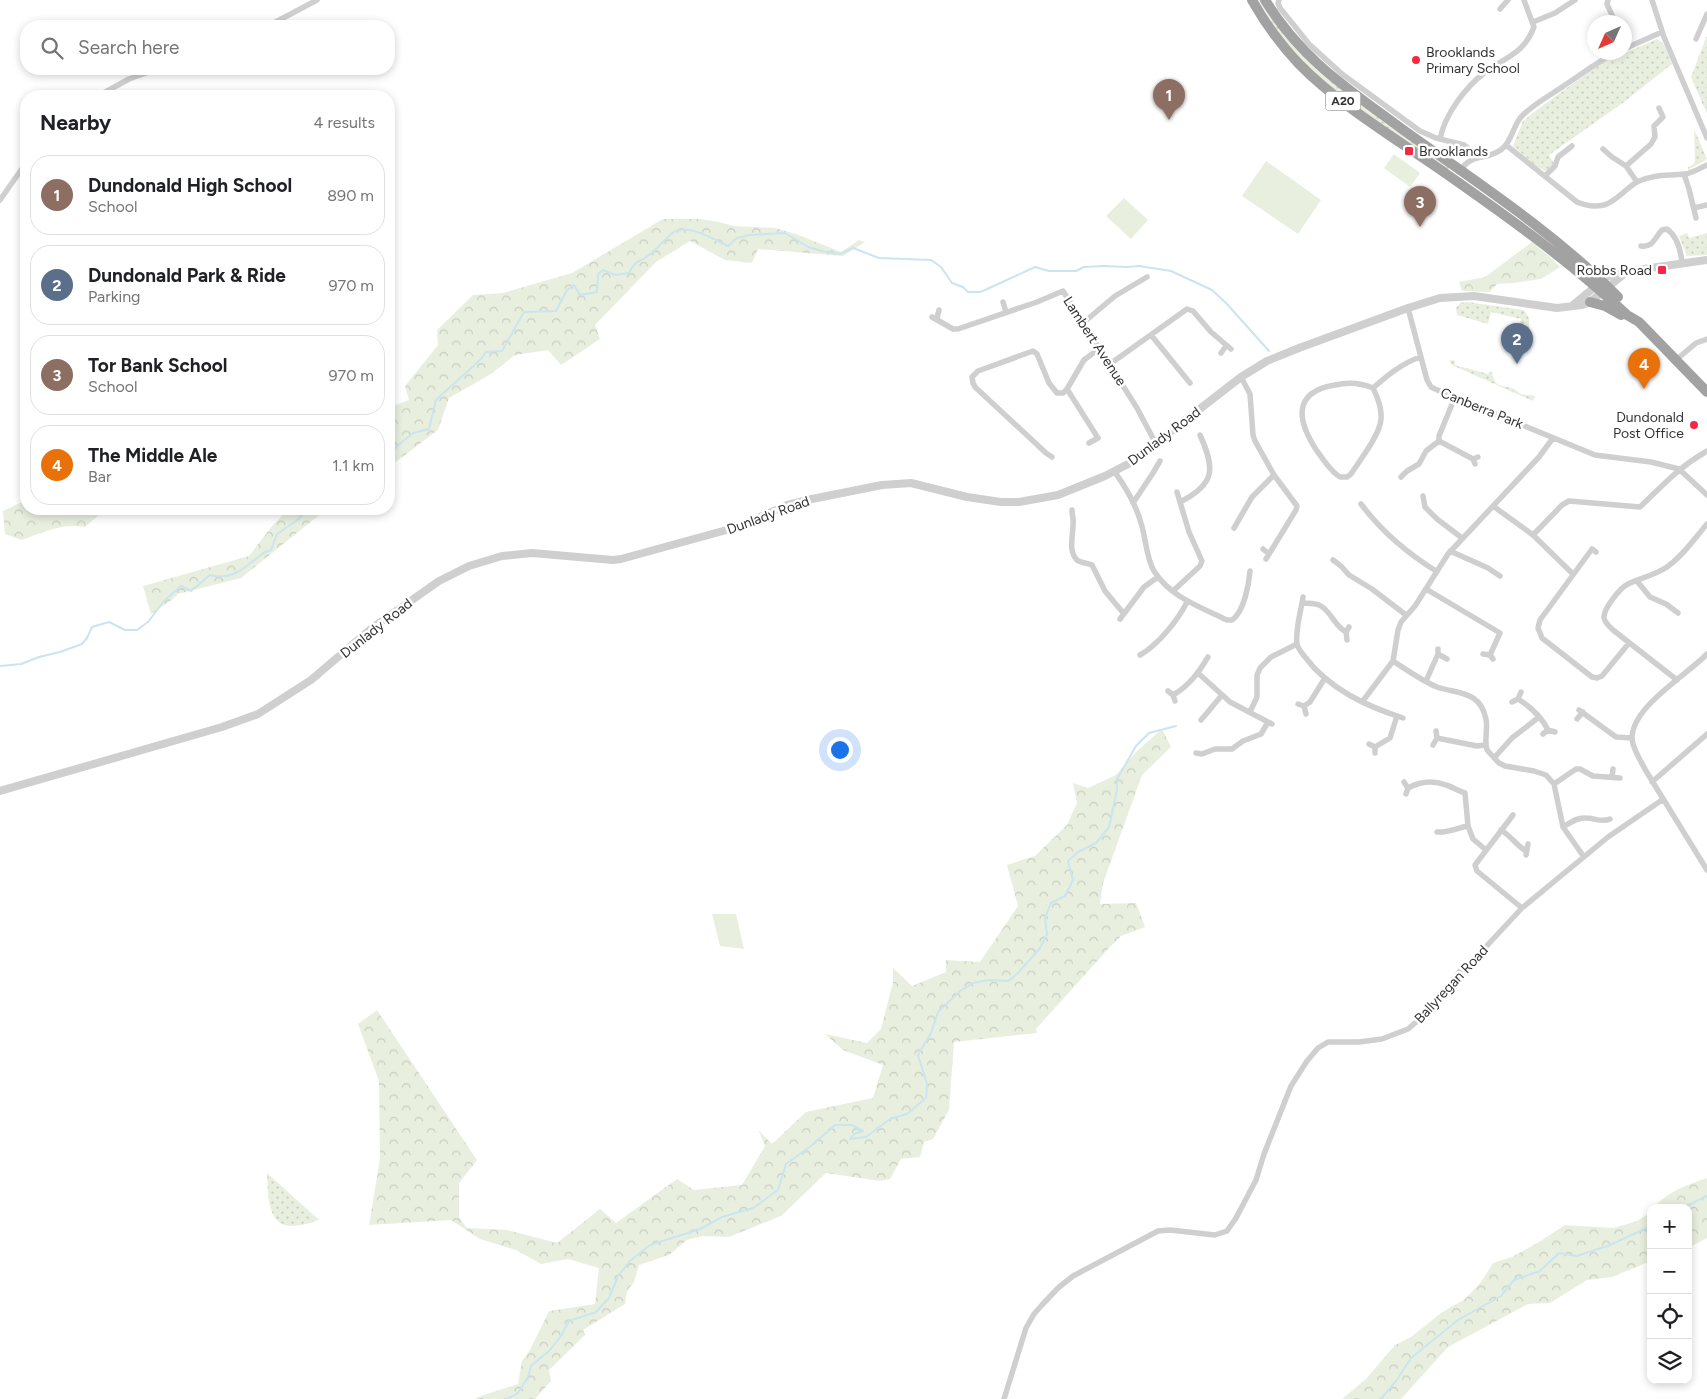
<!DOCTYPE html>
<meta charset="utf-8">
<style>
body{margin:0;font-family:Figtree,sans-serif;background:#f2f2f2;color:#202124}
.controls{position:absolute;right:15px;bottom:15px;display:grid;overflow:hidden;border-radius:10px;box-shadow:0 2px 8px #0003}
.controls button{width:45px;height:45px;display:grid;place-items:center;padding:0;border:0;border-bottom:1px solid #e0e0e0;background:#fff;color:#202124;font:25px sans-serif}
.compass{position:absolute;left:1587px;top:15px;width:45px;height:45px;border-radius:50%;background:#fff;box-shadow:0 2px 8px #0003;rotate:225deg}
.you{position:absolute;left:839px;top:749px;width:18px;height:18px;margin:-12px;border:4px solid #fff;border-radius:50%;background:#1a73e8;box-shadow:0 0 0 8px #1a73e833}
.badge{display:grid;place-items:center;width:32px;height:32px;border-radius:50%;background:#0b8043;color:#fff;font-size:16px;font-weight:700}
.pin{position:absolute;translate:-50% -41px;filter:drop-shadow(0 1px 2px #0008)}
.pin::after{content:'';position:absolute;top:26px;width:18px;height:15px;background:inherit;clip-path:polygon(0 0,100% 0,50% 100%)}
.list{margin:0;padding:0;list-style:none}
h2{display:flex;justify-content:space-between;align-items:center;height:65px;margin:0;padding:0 20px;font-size:21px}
h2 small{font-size:16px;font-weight:400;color:#757577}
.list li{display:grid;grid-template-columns:32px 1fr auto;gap:15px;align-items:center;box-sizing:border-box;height:80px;margin:0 10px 10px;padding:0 10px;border:1px solid #e0e0e0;border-radius:20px}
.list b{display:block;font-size:19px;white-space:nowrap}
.list p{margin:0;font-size:16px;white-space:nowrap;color:#757577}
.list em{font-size:16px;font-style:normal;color:#757577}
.icon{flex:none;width:28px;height:28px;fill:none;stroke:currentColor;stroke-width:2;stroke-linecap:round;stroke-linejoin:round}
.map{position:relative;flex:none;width:1707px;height:1399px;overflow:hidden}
.search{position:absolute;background:#fff;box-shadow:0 2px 8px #0003;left:20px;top:20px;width:375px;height:55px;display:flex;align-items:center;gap:12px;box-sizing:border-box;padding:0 18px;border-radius:20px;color:#757577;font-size:19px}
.panel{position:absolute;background:#fff;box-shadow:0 2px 8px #0003;left:20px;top:90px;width:375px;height:425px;border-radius:20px}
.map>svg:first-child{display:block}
.green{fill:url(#green-dots)}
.forest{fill:url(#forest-crowns)}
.pitch{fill:#e9efdf}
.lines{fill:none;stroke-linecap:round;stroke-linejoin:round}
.stream{stroke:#cae4f0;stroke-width:2}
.minor{stroke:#cfcfcf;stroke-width:5.5}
.tertiary{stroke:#cfcfcf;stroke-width:8}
.trunk{stroke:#a2a2a2;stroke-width:10}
.poi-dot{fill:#f72643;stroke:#fff;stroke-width:2}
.labels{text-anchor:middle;stroke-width:5;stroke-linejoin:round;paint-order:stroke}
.shield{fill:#fff;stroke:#707070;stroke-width:1}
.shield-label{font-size:12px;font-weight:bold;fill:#323232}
.poi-label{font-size:14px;fill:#323232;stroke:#fff;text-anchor:start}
.street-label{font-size:14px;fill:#323232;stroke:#fff}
</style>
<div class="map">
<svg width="1707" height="1399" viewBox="0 0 1707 1399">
<defs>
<pattern id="green-dots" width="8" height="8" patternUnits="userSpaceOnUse" patternTransform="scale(1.25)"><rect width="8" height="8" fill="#e9efdf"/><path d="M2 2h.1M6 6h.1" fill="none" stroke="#c8cdc0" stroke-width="1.8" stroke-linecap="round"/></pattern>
<pattern id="forest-crowns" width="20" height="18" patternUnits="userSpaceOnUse" patternTransform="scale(1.25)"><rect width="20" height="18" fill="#e9efdf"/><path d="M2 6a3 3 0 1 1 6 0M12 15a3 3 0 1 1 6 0" fill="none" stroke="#c8cdc0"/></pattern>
</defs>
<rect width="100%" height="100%" fill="#fff"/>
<path class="green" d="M1258 0H1260L1305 58 1318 71 1353 99 1450 167 1447 171 1351 103 1311 71 1283 39Z
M1707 35V114L1691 77Z
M1657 39C1666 43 1668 55 1672 64L1624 102 1549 155 1554 164 1549 170 1545 171 1535 165 1513 146 1523 121 1538 109 1600 64Z
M1694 129 1707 159 1688 170V167L1694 164 1695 160Z
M1687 233 1689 238 1707 233V255L1686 256V254L1679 236Z
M1467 302 1524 310 1529 318V334H1524L1526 324H1520L1521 319 1491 312 1488 324 1457 315 1456 308 1460 303Z
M1453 360 1455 361V365L1488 374 1490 371 1492 372C1495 394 1511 381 1520 394L1535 396 1533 401 1454 366 1449 361Z
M267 1173 319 1220C310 1223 300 1226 291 1226 266 1226 268 1189 267 1173Z"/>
<path class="forest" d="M663 219H700L719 222 734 226 775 228 796 234 841 252 859 240 865 242 843 256 758 249 752 263 725 260 690 241 656 262 595 325 600 339 561 365 548 350 515 355 491 374 449 398 438 430 389 467V417L396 405 409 400 405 386 438 345 437 330 473 295 503 293 572 273Z
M1532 242 1549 256 1560 267 1541 279 1513 283 1497 284 1490 292 1462 291 1459 282 1485 277Z
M26 500V509H106L85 527C63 523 43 532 22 540L5 534 3 511Z
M289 509H317L318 516 241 578 178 594 173 599 151 614 143 586 249 556 272 526Z
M1162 729 1171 747 1142 775 1103 883 1100 904 1136 903 1145 927 1121 936 1109 948 1036 1029 1037 1033 954 1042 949 1110 933 1139 924 1142 920 1157 901 1159 890 1179 880 1181 826 1173 781 1216 729 1237 703 1236 687 1240 669 1255 639 1265 634 1282 627 1291 625 1304 583 1330 585 1335 549 1370 551 1381 535 1399H475L478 1397 518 1384 522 1361 530 1350 549 1311 595 1304 599 1268 568 1259 541 1264 516 1250 480 1239 451 1220 369 1225 380 1159 379 1081 358 1024 377 1010 477 1160 459 1183V1217L467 1228 507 1230 557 1243 600 1209 616 1223 677 1179 694 1190 742 1185 765 1146 759 1131 772 1144 806 1112 873 1098 883 1065 843 1050 825 1034 867 1043 881 1029 893 982V968L912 986 946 972V960L980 962 1018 906 1007 865 1035 856 1067 825 1077 803 1073 783 1088 788 1116 775 1137 751Z
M1707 1178V1238L1688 1248V1208H1654C1667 1191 1688 1185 1707 1178Z
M1651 1212V1261L1612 1277 1587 1280 1550 1303 1528 1304 1448 1347 1401 1399H1342L1366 1379 1395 1345 1411 1337 1441 1313 1465 1299 1481 1282 1493 1263 1512 1257 1539 1242 1565 1225 1614 1228 1637 1221Z"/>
<path class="pitch" d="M1394 154 1420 173 1410 187 1384 168Z
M1266 161 1321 200 1298 234 1242 196Z
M1124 198 1148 220 1131 239 1106 216Z
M712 914H736L744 949 720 946Z"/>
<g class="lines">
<path class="stream" d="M389 453 413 433 429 429 436 400 481 359 486 352 502 351 524 312 556 311 567 290 574 285 580 295 597 292 598 274 603 270 615 275 629 273C637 258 637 264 648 256 658 249 664 239 674 232 688 223 715 240 728 246L737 238 750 235 785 233 808 247 822 251 840 254 853 248 879 258 931 260 941 267 952 283 963 287 968 292H980L985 290 1035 267 1049 271H1076L1084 267 1104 266 1127 267 1139 266 1171 271 1212 290 1227 304 1269 351
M0 666 21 664 39 657 60 652 82 644 87 638 92 627 109 622 125 630H137L148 622 164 601 181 586 191 591 210 575C233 582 247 565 265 552L271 550 277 534 299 519 305 509
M1683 1208 1707 1196
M507 1399 518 1393 528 1377 531 1366 549 1351 561 1336 569 1321 596 1312 609 1298 618 1276 630 1261 650 1245 700 1229 722 1217 753 1208 763 1201 778 1190 786 1164 811 1146 835 1125H852L863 1131 854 1134 850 1139 866 1137 890 1119 907 1114 926 1098 927 1084 918 1055 931 1033 938 1012 960 991 973 983 988 980 1008 981 1017 974 1027 963 1040 948 1047 934 1045 918 1051 903 1065 896 1073 880 1068 861 1078 852 1096 843 1109 827 1117 790V779L1136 746 1149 733 1176 726
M1381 1399 1396 1381 1411 1358 1458 1320 1501 1296 1514 1280 1540 1271 1559 1253 1577 1256 1610 1245 1651 1226"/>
<path class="minor" d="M1279 0 1278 3 1280 8 1309 44 1342 74 1420 131 1436 138 1464 145 1469 149 1473 159
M1608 0 1607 4 1615 22
M1652 0 1664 37 1707 138
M1500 9 1508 0
M1533 22 1555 13 1575 0
M268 26 317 0
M1624 38 1629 47
M1696 39 1707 14
M1624 49 1662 32
M98 96 129 79 157 69
M1440 139C1445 114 1465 88 1484 73 1505 57 1524 54 1534 27L1524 0
M1506 145 1577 202C1586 206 1594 207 1604 205 1618 201 1626 187 1639 181 1654 174 1669 176 1685 174 1693 173 1700 168 1707 165
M1603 149 1612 157 1626 166
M1459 172C1473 151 1485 162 1502 149 1512 141 1513 126 1521 117 1533 104 1551 95 1565 85 1582 74 1598 61 1617 52
M1684 174 1689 189 1696 218
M1545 176 1555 166 1558 157 1572 146
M1637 182 1626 166 1651 144 1655 137 1654 126 1663 117 1659 108
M0 200 26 163
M1694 208 1707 205
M1641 246C1653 248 1655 237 1662 230L1667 229C1678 237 1681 251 1682 264
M1003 302 1006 312
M1408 308 1427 380 1431 387 1435 389 1595 455 1651 462 1679 469 1707 495
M932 317 953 329H958L1037 302 1063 291 1137 408 1156 444
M937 318 939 310
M1083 323 1115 296 1147 277
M1151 335 1190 383
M1221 353 1226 346
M1676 360 1696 343 1707 339
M1110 364 1187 309 1193 311 1211 332 1231 349
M1241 377 1250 394 1253 435 1255 441 1274 475 1297 506 1296 510 1266 559
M1373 388C1378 398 1382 408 1381 419 1380 435 1360 460 1351 474L1347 477H1340C1330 471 1324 460 1317 451 1297 421 1292 392 1335 385 1348 382 1361 383 1373 388 1388 375 1401 364 1420 357
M1067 389 1098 438 1089 443
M1455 397 1439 436V441L1473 459
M1052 457 1046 453 975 387 973 383 972 377 978 371 1033 351 1037 354 1049 383 1057 393H1063L1067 389 1084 360 1100 348
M1475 464 1473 459 1478 457
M1114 471C1125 486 1136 505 1141 523 1146 538 1146 558 1154 571 1171 598 1201 607 1227 620H1232C1244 612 1249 584 1250 571
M1401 477 1407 471 1419 464 1426 451 1439 441
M1423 496 1425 507 1437 519 1462 538
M1180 502C1216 484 1215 468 1200 435
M1133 503 1153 473 1160 461
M1361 504C1382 532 1407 553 1436 571
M1493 506 1533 535 1573 574
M1072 510C1072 515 1074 520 1073 525 1073 536 1068 551 1077 560 1081 563 1087 563 1092 565L1105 591 1124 614
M1234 528 1252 497 1274 475
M1533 535 1562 505 1569 501 1640 507C1663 485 1679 467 1707 451
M1263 549 1269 554
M1450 551 1488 568 1500 576
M1596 552 1592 549 1540 620 1538 628 1542 638 1592 677 1597 678 1602 676 1629 643
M1333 560 1341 566 1349 575 1372 589 1406 615
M1637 581 1650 597 1666 604 1678 613
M1426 589 1500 633 1490 655
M1173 591 1200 566 1202 561 1189 532 1177 492
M1303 597C1301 612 1295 629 1297 644 1298 649 1302 653 1305 657 1329 689 1366 706 1403 718
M1302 603C1308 603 1314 603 1319 605 1331 610 1333 625 1346 632
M1120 619 1144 587 1158 577
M1347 640 1346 632 1349 627
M1438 649V654L1447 659
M1483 654 1490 655 1493 659
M1707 654C1687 675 1631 707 1632 739 1633 750 1641 761 1646 771L1707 870
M1140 655C1158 645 1178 620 1187 602
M1393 661C1407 670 1422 681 1437 687 1457 694 1480 690 1486 719 1488 729 1484 740 1487 750L1499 763 1505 766 1534 771 1546 775 1554 784 1563 827 1584 857
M1198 673 1230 702 1272 724
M1677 680 1613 630C1609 626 1605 623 1604 618 1603 609 1620 588 1628 584 1641 578 1655 575 1667 567 1683 556 1695 538 1707 524
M1426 681 1438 654
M1168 691 1173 695 1175 701
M1173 695C1189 686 1199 672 1208 657
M1518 699C1531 707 1541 716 1548 730
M1362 702 1393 661 1398 630 1401 622 1415 606 1448 554 1539 457 1553 438
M1512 702 1518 699 1521 692
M1298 704 1304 706 1306 714
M1304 706 1310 702 1325 678
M1579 710 1616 737 1632 738
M1250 712 1257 697V675L1260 668 1271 657 1297 644
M1577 719 1583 712
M1201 720 1222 695
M1543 734 1548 730 1555 732
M1437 738 1477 746 1485 745
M1369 744 1375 747V753
M1433 745 1437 738 1436 731
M1375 747 1390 738 1397 716
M1196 753 1202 754 1215 749H1232L1243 741 1261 734 1268 722
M1494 758 1512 738 1539 717
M1612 777 1613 769
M1404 782 1408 788
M1652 782 1707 734
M1554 784 1576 769H1580L1593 776 1620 778
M1406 794 1408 788C1419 782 1433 780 1446 785 1453 787 1458 791 1465 793L1468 826 1473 839 1486 850
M1513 815 1475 865 1477 871 1522 908
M1563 827C1570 823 1577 817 1586 818 1595 818 1602 823 1610 819
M1501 830C1511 836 1516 845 1526 851
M1437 832C1448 833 1457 828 1468 826
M1526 855 1528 844
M1004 1399 1026 1328 1034 1314 1042 1305 1058 1288 1073 1276 1158 1231 1170 1230 1215 1235 1227 1231 1236 1218 1256 1180 1264 1154 1291 1086 1307 1061 1318 1048 1328 1042H1359L1382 1039 1408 1029 1429 1011 1459 972 1481 952 1522 908 1608 837 1662 800"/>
<path class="tertiary" d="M1573 305 1608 276 1650 268 1707 260
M0 791 222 727 258 714 311 680 372 628 439 581 469 566 502 556 532 553 613 560 621 559 723 531 747 523 787 505 812 499 882 485 911 483 967 497 1001 502H1019L1058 495 1105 476 1130 463 1241 377 1267 361 1299 348 1408 308 1440 298 1474 296 1557 308 1582 305 1590 302 1624 274"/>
<path class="trunk" d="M1252 0C1265 23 1281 45 1299 64 1339 105 1398 140 1445 173 1508 217 1571 262 1627 315L1639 322 1707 392
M1265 0C1302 60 1347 88 1402 129 1476 182 1554 232 1618 297
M1590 302 1605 306 1621 315"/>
</g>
<g class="poi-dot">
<circle cx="1416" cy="60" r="5"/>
<rect x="1404" y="146" width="10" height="10" rx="2.5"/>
<rect x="1657" y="265" width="10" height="10" rx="2.5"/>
<circle cx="1694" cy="425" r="5"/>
</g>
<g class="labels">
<rect class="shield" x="1325.5" y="91.5" width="35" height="19" rx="4"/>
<g class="shield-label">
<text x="1343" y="105">A20</text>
</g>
<g class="poi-label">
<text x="1426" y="57">Brooklands<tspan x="1426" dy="16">Primary School</tspan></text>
<text x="1419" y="156">Brooklands</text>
<text x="1652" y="275" text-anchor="end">Robbs Road</text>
<text x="1684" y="422" text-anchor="end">Dundonald<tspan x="1684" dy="16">Post Office</tspan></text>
</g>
<g class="street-label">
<text transform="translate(1095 341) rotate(57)" y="5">Lambert Avenue</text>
<text transform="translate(1482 408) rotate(22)" y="5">Canberra Park</text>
<text transform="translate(1164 436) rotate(-37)" y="5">Dunlady Road</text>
<text transform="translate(768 515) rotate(-20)" y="5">Dunlady Road</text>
<text transform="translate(376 628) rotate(-38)" y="5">Dunlady Road</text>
<text transform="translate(1451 984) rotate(-47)" y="5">Ballyregan Road</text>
</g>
</g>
</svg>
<div class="controls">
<button>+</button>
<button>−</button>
<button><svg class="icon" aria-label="locate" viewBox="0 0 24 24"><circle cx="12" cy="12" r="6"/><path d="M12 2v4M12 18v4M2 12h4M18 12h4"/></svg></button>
<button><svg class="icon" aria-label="layers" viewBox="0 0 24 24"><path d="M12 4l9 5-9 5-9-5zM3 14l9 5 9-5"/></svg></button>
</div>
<svg class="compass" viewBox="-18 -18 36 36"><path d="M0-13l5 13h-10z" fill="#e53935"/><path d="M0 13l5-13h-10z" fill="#757577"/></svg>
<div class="you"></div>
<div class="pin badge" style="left:1169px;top:120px;background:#8d6e63">1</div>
<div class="pin badge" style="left:1517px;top:364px;background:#5c6f8a">2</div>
<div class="pin badge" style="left:1420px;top:227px;background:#8d6e63">3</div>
<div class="pin badge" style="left:1644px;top:389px;background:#e8710a">4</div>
<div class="search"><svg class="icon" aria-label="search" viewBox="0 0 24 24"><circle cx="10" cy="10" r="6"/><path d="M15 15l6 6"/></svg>Search here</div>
<section class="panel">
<h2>Nearby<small>4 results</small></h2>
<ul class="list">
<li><span class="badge" style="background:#8d6e63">1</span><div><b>Dundonald High School</b><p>School</p></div><em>890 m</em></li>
<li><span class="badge" style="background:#5c6f8a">2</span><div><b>Dundonald Park &amp; Ride</b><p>Parking</p></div><em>970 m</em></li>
<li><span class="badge" style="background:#8d6e63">3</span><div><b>Tor Bank School</b><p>School</p></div><em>970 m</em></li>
<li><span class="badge" style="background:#e8710a">4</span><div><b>The Middle Ale</b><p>Bar</p></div><em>1.1 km</em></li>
</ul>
</section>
</div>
